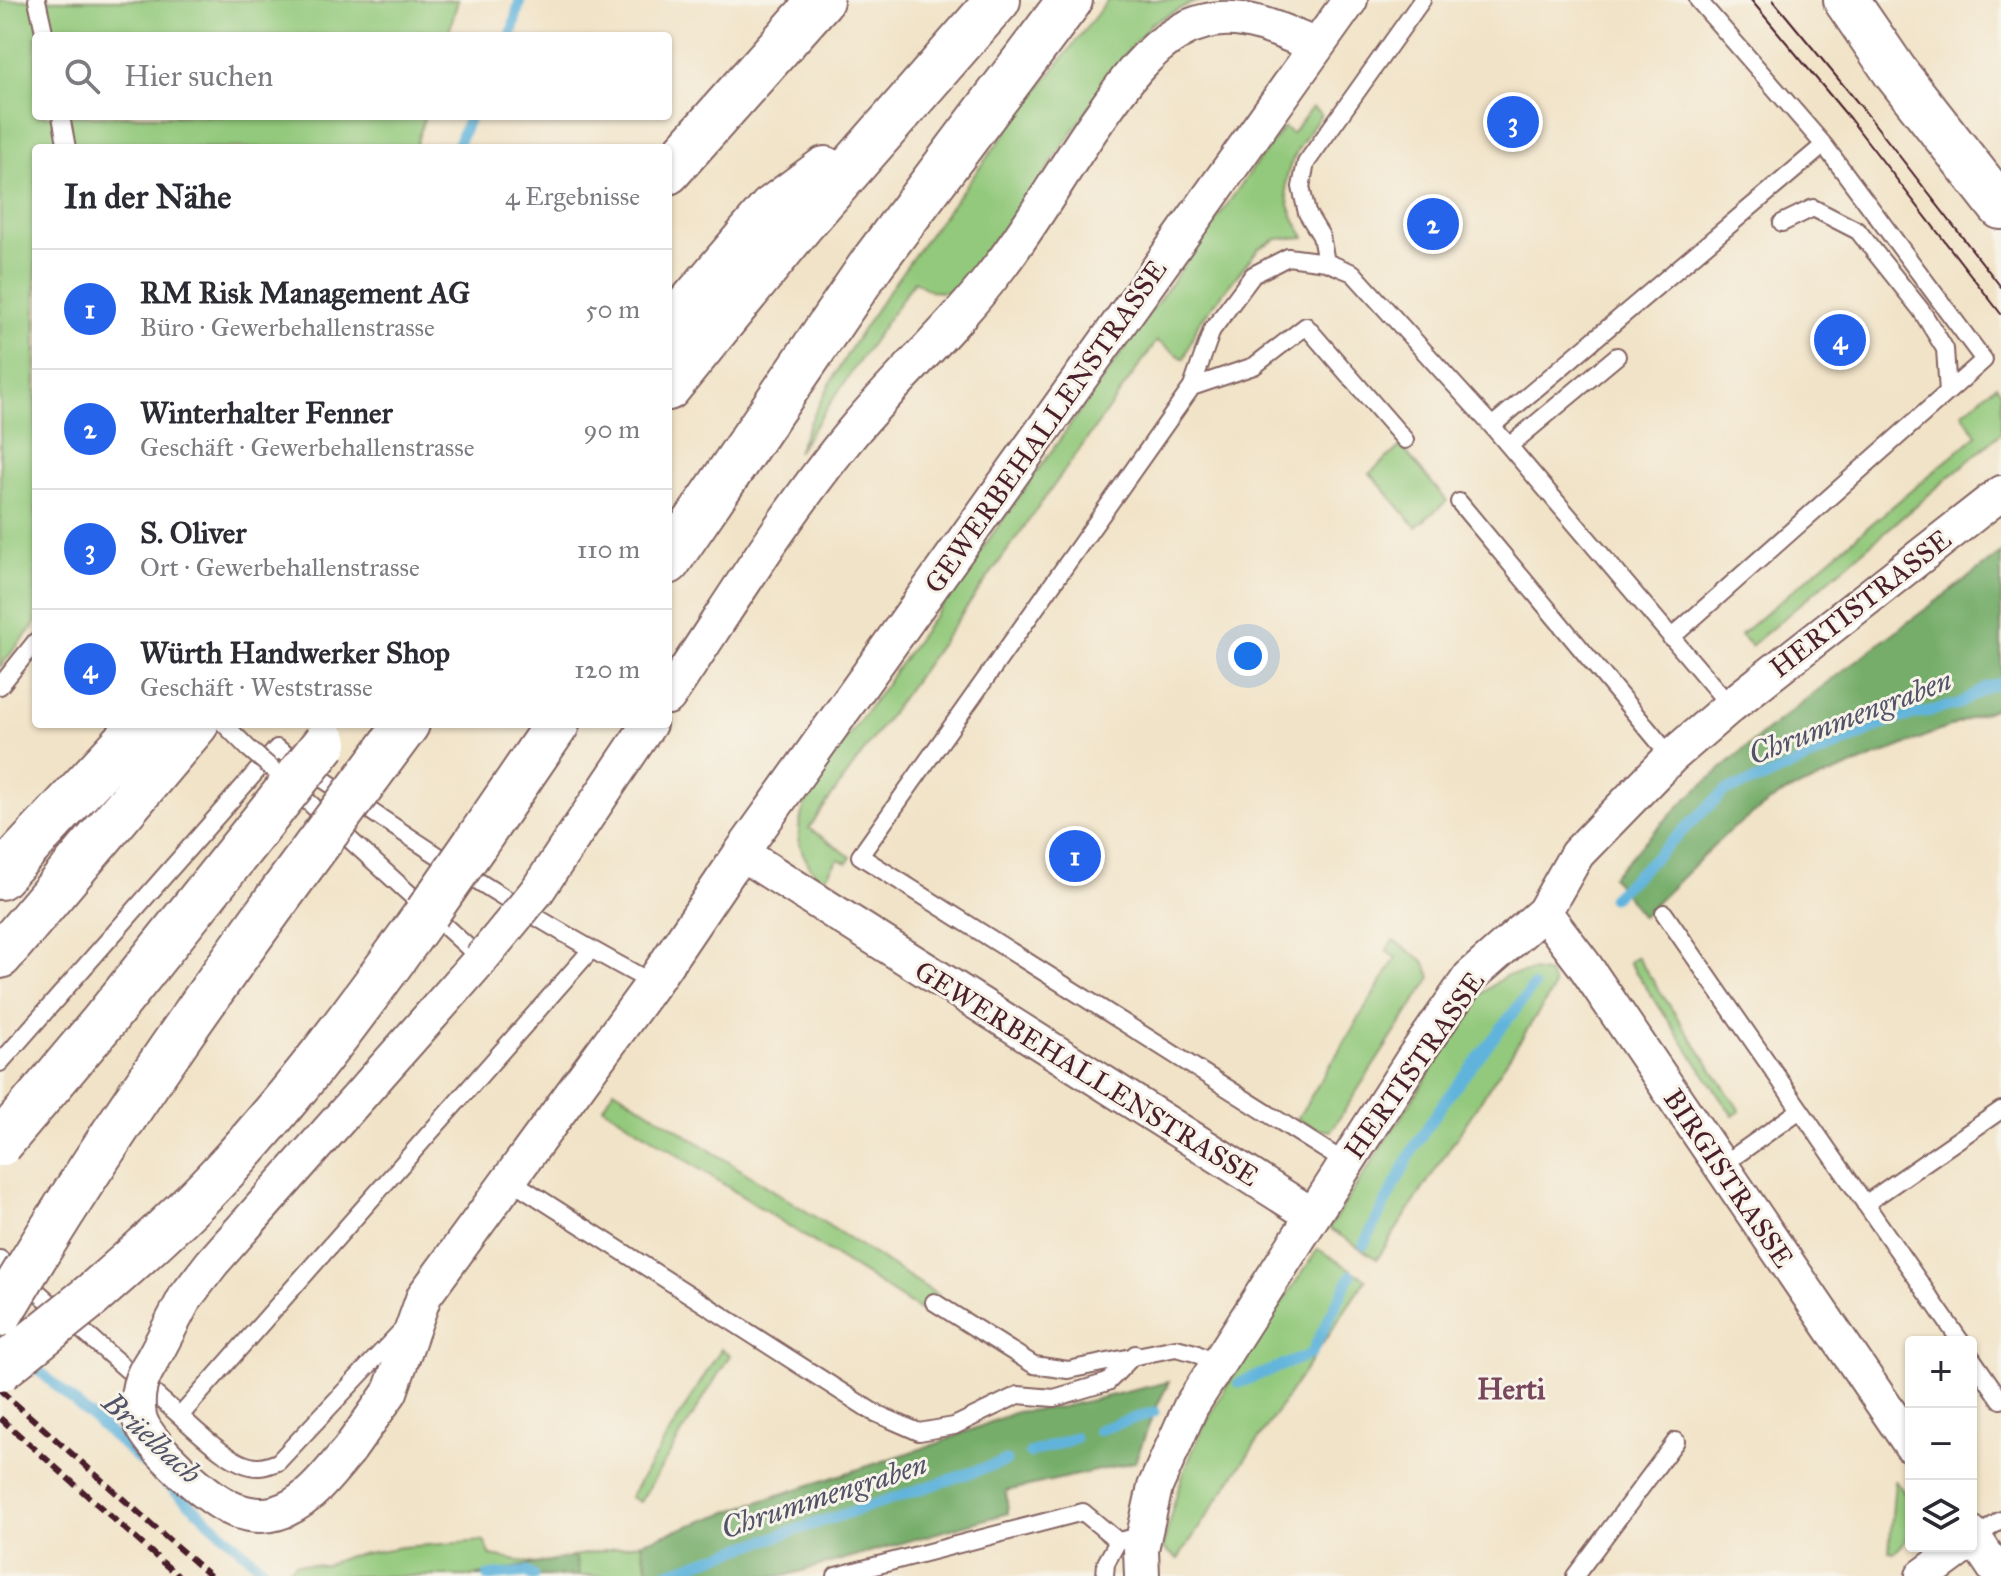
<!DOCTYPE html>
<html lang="de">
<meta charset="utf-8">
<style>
body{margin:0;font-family:"IM FELL Great Primer",serif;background:#f2f2f3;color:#2b2b33}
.controls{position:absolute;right:24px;bottom:24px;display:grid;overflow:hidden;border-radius:8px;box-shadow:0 2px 6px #0004}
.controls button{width:72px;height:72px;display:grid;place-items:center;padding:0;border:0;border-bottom:2px solid #e1e1e2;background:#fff;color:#2b2b33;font:40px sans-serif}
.you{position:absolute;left:1248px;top:656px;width:28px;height:28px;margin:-20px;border:6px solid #fff;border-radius:50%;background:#1a73e8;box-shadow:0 0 0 12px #1a73e833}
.badge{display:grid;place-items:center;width:52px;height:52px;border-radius:50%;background:#2563eb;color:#fff;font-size:26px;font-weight:700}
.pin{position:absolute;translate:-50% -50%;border:4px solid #fff;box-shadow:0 2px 8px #0006}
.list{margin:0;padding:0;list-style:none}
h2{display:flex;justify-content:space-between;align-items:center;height:104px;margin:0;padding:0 32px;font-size:34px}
h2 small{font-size:26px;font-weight:400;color:#7c7c81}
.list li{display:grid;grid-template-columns:52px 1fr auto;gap:24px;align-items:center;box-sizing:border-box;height:120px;padding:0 32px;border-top:2px solid #e1e1e2}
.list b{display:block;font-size:30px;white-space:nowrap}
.list p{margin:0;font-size:26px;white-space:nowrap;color:#7c7c81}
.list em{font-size:26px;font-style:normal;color:#7c7c81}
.icon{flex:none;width:44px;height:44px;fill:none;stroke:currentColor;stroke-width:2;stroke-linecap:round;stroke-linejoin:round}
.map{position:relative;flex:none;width:2001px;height:1576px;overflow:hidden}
.search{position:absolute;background:#fff;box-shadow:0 2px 6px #0004;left:32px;top:32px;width:640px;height:88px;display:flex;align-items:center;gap:20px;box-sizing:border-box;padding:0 28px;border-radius:8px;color:#7c7c81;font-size:30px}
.panel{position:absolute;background:#fff;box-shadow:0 2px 6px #0004;left:32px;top:144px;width:640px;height:584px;border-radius:8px}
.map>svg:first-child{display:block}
.green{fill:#93c97b;stroke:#6e7453;stroke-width:2}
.forest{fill:#76ad6b;stroke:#60664b;stroke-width:2}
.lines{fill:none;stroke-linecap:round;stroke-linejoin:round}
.stream{stroke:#61b4dc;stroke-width:11}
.service-casing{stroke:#846462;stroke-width:20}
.minor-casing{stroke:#846462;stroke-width:38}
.secondary-casing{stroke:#846462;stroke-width:48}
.motorway-casing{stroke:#846462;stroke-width:48}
.service{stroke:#fff;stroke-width:16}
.minor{stroke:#fff;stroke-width:34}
.secondary{stroke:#fff;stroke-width:44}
.motorway{stroke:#fff;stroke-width:44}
.tram{stroke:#4a1f2b;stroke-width:2}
.rail{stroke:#4a1f2b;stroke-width:6;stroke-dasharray:12 6;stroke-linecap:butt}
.service-bridge-casing{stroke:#846462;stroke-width:20;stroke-linecap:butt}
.minor-bridge-casing{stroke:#846462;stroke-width:38;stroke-linecap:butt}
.motorway-bridge-casing{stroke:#846462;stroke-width:48;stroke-linecap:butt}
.service-bridge{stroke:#fff;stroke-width:16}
.minor-bridge{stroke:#fff;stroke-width:34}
.motorway-bridge{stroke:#fff;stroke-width:44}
.labels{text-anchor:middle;stroke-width:6;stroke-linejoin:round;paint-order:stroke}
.street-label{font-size:28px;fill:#4a1f2b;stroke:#f7f3e8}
.water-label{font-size:30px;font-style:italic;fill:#525369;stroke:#f7f3e8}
.neighbourhood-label{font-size:30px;font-weight:bold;fill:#78475b;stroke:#f7f3e8}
</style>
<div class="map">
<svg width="2001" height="1576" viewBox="0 0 2001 1576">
<rect width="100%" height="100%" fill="#f7f3e8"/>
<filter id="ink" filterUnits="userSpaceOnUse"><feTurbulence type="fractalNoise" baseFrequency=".0125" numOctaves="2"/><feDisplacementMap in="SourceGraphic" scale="16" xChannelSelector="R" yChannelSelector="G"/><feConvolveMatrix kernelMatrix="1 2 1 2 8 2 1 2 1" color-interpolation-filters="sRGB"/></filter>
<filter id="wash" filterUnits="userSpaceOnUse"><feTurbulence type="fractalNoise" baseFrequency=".006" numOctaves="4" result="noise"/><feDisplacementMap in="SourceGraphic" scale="32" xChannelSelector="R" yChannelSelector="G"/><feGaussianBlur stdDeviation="1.8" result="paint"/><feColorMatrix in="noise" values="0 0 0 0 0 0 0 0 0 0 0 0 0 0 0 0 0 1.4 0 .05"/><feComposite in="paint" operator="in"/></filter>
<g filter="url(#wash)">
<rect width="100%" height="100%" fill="#f1e3c7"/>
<path class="green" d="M0 0H458L448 36H36V116H425L415 148H36V623L0 667Z
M1108 0H1206L1191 3 1152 23 1125 54 993 250 961 288 945 292 931 291 914 281 797 452C835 360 896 279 956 199 1006 132 1056 66 1108 0Z
M1312 107 1321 114C1290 161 1269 183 1305 237L1277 239 1259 248 1198 324 1184 359 1157 341 809 828 851 857 847 863 838 859 822 882C792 847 794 830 811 789L1256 164 1284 127 1292 134Z
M1996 385 2001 392V433L1751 646 1740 635 1977 435 1962 413Z
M1401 446 1447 501 1416 527 1370 473Z
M1393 940 1424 961 1431 977 1331 1131 1317 1129 1297 1119 1396 958 1386 951Z
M1637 957 1740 1111 1733 1116 1629 962Z
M1533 971 1549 974 1554 985 1551 993 1377 1259 1329 1228 1480 995 1505 976Z
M614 1089 938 1295 926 1314 603 1107Z
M1318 1249 1366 1279 1178 1559 1163 1548C1171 1510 1182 1472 1199 1437 1231 1370 1278 1310 1318 1249Z
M721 1349 730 1355 640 1502 630 1497Z
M1895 1481C1917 1505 1920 1530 1894 1553L1889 1552Z
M484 1541 491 1556 535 1564 475 1576H283L295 1563 323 1566 349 1556 402 1547Z
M641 1543 650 1576H579L575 1556Z"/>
<path class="forest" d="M2001 553V706L1780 795 1728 832 1642 917 1612 876C1640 847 1667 816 1698 789 1793 704 1899 630 2001 553Z
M1169 1382 1154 1412 1135 1462 1006 1491 1008 1513 784 1576H650L641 1543 739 1508 936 1444 1016 1412 1062 1407Z
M575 1556 579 1576H475Z"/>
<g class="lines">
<path class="stream" d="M511 36 520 0
M456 148 470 116
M1612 898 1725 791 1767 777 1893 720 1959 704 1986 687 2001 683
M1364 1244 1415 1146 1444 1102 1533 987
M26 1359 271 1576
M1239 1383 1311 1354 1351 1275
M1098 1430 1154 1412
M1030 1453 1075 1438
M488 1576 527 1572 533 1576
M657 1576 1006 1461"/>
</g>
</g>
<g filter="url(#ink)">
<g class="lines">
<g class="service-casing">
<path id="service" d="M37 0 45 36
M61 116 67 148
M1782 223 1813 208 1858 231 1921 310 1945 349 1948 392
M1326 262 1321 236 1307 213 1301 187 1306 163 1422 0
M1192 387 1254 366 1306 326 1405 440
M1492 426 1824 145 1698 0
M1509 446 1617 356
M1459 502 1671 757
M1671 638 1984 360 1824 145
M0 686 36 641
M224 724 249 749
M292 787 481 959
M1664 913 1961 1342
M0 1063 277 748C399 831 522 914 653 983
M1346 1163 860 856 1192 387 1212 330 1253 275 1288 257 1326 262 1353 273 1492 426 1730 706
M1721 1166 1800 1110
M509 1179 873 1412 919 1432 954 1426 1018 1395 1054 1398 1108 1382 1135 1354
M1865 1204 2001 1110
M0 1259 180 1416
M934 1302 1034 1365 1068 1370 1176 1348 1195 1353 1217 1364
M402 1330 278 1462C272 1464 265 1467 259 1467 234 1468 198 1432 180 1416L591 950
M1971 1357 2001 1400
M1975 1538 2001 1520
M836 1576 1083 1512 1118 1541
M1105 1576 1106 1563 1118 1541 1127 1539
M1575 1576 1676 1441"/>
</g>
<g class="minor-casing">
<path id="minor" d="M668 697C728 608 786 511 855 429 902 373 956 325 1000 266 1035 220 1064 168 1097 121 1120 89 1144 52 1179 32 1227 4 1270 26 1316 46
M741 853 1312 1215
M537 891 649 724
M1544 912 1585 966 1911 1445
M153 1359 185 1298 212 1263 481 959
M349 1450 390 1392 424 1296 653 983 741 853 1350 0
M1971 1533 2000 1576
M1142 1576 1141 1549 1155 1487 1191 1406 1415 1056 1470 977 1544 912 1577 854 1671 757 1730 706 2001 493
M1923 1576 1964 1546"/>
</g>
<g class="secondary-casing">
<path id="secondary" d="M1846 0 1896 73 2001 207"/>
</g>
<g class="motorway-casing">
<path id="motorway" d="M668 172 821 0
M668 330 771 209 825 169
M668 388 801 225 998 0
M668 562 873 262 1070 0
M370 774 407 724
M475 844 557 724
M0 877 142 724
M0 956 196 724
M91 1296C136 1257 180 1218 220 1175 296 1094 362 1003 427 913"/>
</g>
<use href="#service" class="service"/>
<use href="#minor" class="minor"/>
<use href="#secondary" class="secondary"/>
<use href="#motorway" class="motorway"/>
<path class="tram" d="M1751 0 1850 119 2001 314
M1773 0 1863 109 2001 287"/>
<path class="rail" d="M0 1390 210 1576
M0 1418 178 1576"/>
<g class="service-bridge-casing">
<path id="service-bridge" d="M249 749 276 772"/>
</g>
<g class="minor-bridge-casing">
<path id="minor-bridge" d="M481 959 537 891
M153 1359C141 1377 135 1393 139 1416 143 1441 201 1491 223 1504 237 1513 259 1518 276 1513 308 1504 328 1474 349 1450"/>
</g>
<g class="motorway-bridge-casing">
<path id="motorway-bridge" d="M427 913 475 844
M0 1144 102 1023 325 743
M0 1314C111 1127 239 948 370 774
M0 1369 91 1296"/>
</g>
<use href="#service-bridge" class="service-bridge"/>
<use href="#minor-bridge" class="minor-bridge"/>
<use href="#motorway-bridge" class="motorway-bridge"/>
</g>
</g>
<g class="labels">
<g class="street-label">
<text transform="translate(1045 426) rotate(-55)" y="10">GEWERBEHALLENSTRASSE</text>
<text transform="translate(1860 603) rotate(-38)" y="10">HERTISTRASSE</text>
<text transform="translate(1414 1065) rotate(-55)" y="10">HERTISTRASSE</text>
<text transform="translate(1087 1073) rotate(32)" y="10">GEWERBEHALLENSTRASSE</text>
<text transform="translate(1729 1178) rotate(56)" y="10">BIRGISTRASSE</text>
</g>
<g class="water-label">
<text transform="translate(1850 717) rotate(-21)" y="10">Chrummengraben</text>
<text transform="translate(152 1438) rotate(42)" y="10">Brüelbach</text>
<text transform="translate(824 1496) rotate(-18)" y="10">Chrummengraben</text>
</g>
<g class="neighbourhood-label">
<text x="1511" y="1399">Herti</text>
</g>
</g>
</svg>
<div class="controls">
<button>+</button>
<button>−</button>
<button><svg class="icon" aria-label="layers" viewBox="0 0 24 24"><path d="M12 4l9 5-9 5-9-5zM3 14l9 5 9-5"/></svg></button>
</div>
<div class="you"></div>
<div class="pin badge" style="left:1075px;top:856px">1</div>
<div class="pin badge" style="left:1433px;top:224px">2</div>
<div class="pin badge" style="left:1513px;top:122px">3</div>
<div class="pin badge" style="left:1840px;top:340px">4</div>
<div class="search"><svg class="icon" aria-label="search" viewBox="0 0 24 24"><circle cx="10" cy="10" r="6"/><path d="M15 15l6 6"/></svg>Hier suchen</div>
<section class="panel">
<h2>In der Nähe<small>4 Ergebnisse</small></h2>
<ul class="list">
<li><span class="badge">1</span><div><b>RM Risk Management AG</b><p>Büro · Gewerbehallenstrasse</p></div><em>50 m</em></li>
<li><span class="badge">2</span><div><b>Winterhalter Fenner</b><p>Geschäft · Gewerbehallenstrasse</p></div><em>90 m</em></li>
<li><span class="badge">3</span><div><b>S. Oliver</b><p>Ort · Gewerbehallenstrasse</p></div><em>110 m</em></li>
<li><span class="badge">4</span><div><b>Würth Handwerker Shop</b><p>Geschäft · Weststrasse</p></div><em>120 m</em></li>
</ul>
</section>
</div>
